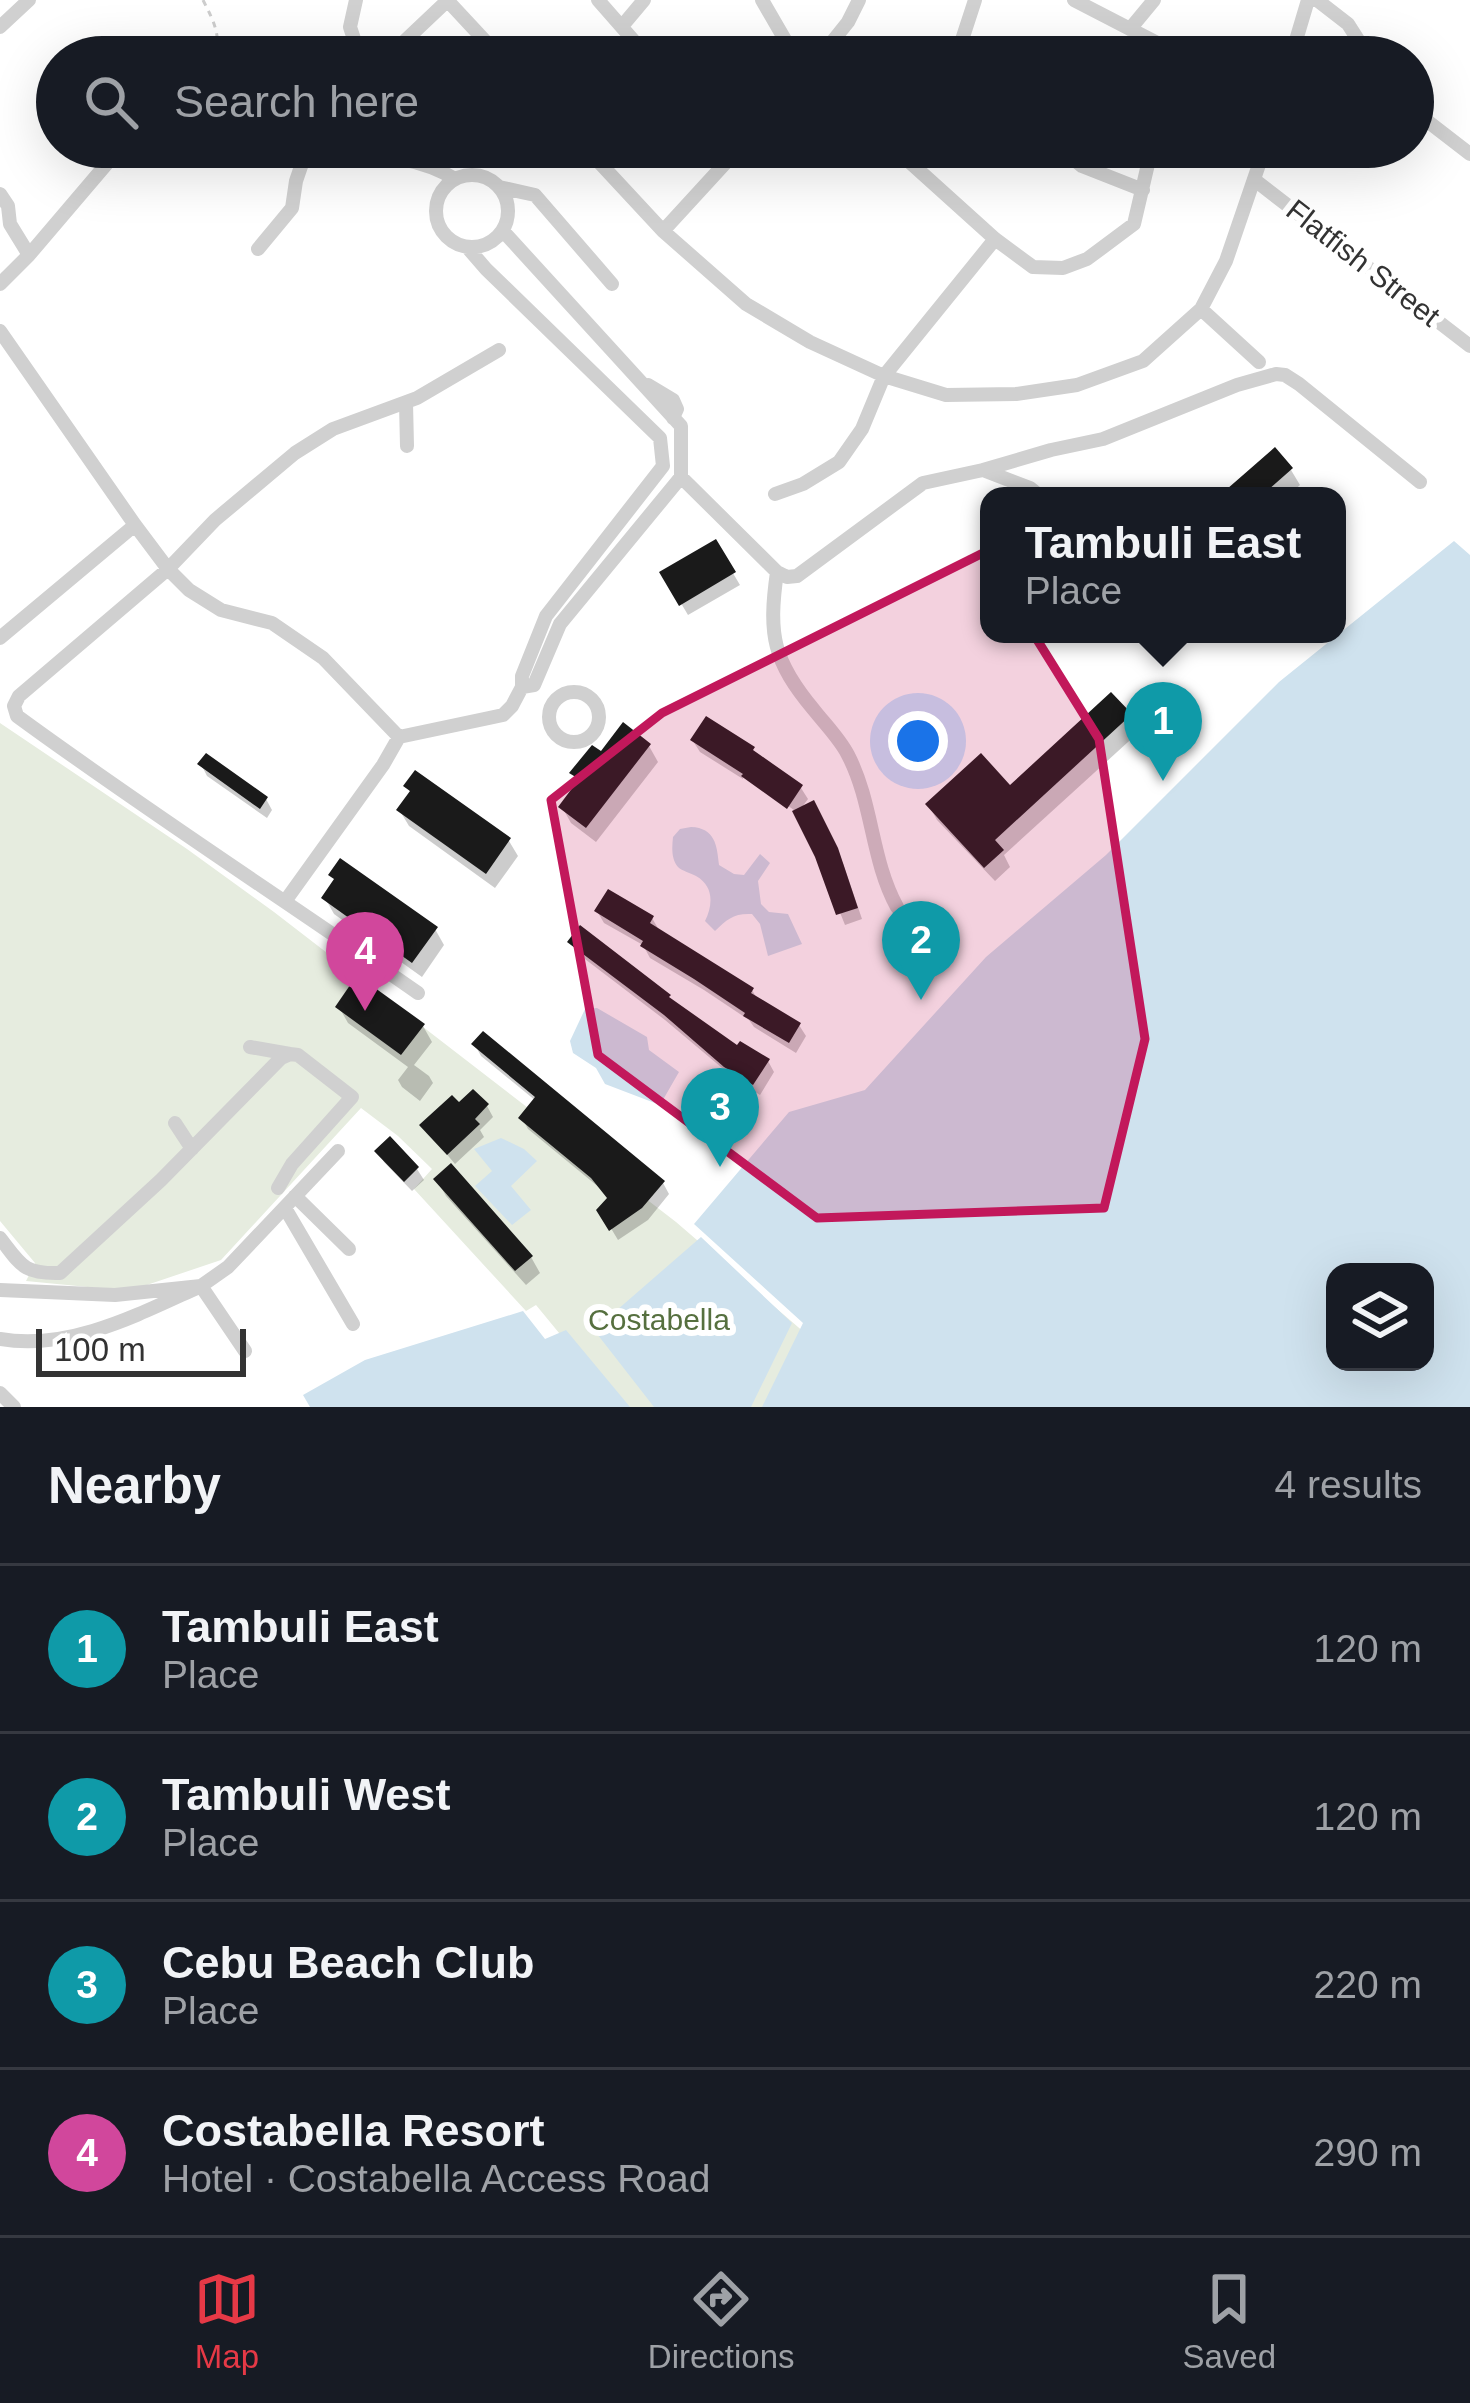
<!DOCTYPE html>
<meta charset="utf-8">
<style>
body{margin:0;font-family:Helvetica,sans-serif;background:#20242c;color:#f1f3f6}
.controls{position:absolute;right:36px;bottom:36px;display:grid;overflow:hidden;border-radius:24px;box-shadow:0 12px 48px #0002}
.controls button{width:108px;height:108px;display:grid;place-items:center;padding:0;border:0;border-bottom:3px solid #363941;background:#171b24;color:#f1f3f6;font:60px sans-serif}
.scale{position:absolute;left:36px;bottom:30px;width:210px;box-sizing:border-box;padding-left:12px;border:6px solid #333;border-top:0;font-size:33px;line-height:42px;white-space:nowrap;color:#333;-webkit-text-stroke:9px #fff;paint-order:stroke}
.you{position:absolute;left:918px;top:741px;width:42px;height:42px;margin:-30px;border:9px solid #fff;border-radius:50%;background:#1a73e8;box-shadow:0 0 0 18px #1a73e833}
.badge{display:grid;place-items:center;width:78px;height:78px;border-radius:50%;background:#e63946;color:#fff;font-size:39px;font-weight:700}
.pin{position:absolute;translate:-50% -99px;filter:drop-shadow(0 3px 6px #0008)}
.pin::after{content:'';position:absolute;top:63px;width:42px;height:36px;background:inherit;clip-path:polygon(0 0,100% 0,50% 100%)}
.popup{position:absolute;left:980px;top:487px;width:366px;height:156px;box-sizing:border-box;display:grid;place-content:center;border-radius:24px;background:#171b24;filter:drop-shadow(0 3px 9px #0005);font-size:39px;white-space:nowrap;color:#9ea1a6}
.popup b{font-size:45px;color:#f1f3f6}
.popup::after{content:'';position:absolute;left:50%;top:100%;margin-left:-24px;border:24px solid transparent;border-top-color:#171b24}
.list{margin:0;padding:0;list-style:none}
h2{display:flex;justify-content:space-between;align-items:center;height:156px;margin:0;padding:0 48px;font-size:51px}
h2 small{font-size:39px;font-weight:400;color:#9ea1a6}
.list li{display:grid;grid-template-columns:78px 1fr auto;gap:36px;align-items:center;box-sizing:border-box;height:168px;padding:0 48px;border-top:3px solid #363941}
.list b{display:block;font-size:45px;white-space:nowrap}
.list p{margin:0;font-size:39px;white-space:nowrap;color:#9ea1a6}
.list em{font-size:39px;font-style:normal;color:#9ea1a6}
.icon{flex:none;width:66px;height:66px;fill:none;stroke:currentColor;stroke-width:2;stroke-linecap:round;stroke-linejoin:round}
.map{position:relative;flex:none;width:1470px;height:1407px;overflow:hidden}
.search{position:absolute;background:#171b24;box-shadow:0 12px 48px #0002;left:36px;right:36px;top:36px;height:132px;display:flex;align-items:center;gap:30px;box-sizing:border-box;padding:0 42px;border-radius:66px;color:#9ea1a6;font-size:45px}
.sheet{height:828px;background:#171b24}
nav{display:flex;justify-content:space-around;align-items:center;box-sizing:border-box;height:168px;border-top:3px solid #363941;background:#171b24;font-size:33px;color:#9ea1a6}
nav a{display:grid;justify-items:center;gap:6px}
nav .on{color:#e63946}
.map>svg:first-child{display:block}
.green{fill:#e6ecdf}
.water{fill:#cfe2ee;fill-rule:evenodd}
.shadow{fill:#0003}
.building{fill:#1a1a1a}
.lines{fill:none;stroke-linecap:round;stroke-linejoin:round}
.path{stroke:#cdcdcd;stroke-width:3;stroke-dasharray:6 6;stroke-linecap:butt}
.minor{stroke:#d0d0d0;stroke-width:14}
.marked{fill:#c2185b;fill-opacity:0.2;stroke:#c2185b;stroke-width:9;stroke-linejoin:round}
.labels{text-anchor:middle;stroke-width:12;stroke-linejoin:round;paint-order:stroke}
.street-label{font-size:30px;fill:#333;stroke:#fff}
.park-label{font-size:30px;fill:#56703f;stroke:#fff}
</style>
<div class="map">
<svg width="1470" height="1407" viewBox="0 0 1470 1407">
<rect width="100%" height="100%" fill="#fff"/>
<path class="green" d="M0 723 187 849 274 912 676 1222 834 1358 776 1407H620L536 1305 526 1311 414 1189 432 1169 398 1136 361 1108 221 1260 129 1291 26 1281 35 1263 0 1221Z"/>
<path class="water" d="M1454 541 1470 555V1407H762L803 1323 694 1224 789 1112 865 1090 986 957 1106 855 1279 682ZM1335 1272H1425V1362H1335Z
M691 827C715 828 717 845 719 865L734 874 744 875 760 854 770 863 758 881 761 904 769 912 788 914 802 944 768 956 760 924 752 914C734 913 727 919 715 931L705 921C713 905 714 886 696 876 691 873 682 871 678 867 671 859 672 847 673 837L680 829Z
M597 1008 647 1037 649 1050 679 1072 660 1105 605 1084 596 1068 573 1053 570 1041 585 1009Z
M501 1138 524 1149 537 1161 511 1186 531 1210 512 1225 475 1186 492 1171 474 1149Z
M701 1237 792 1323 751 1407H654L594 1330Z
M523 1311 545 1339 566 1330 630 1407H310L303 1395 365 1360Z"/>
<path class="shadow" d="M1291 470 1300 485 1288 496H1223Z
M715 543 740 585 688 615 663 573Z
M1130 716 1139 732 1004 855 1010 867 995 881 937 820 928 804 1010 789Z
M693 741 756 756 801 788 808 799 799 811 843 863 862 919 845 925 801 815 743 774V779L700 752Z
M649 746 658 762 596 842 571 823 562 807 579 784 573 773 602 756Z
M201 764 266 799 272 810 267 818 207 776Z
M407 787 509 841 518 856 495 888 409 826 400 811 411 793Z
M325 898 435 929 444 945 422 977 334 914Z
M597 911 652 918 659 930 752 990 758 1000 799 1025 806 1036 796 1053 754 1027 749 1020 704 990 650 958 643 945 604 923Z
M571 942 738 1050 768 1061 774 1072 760 1095 734 1078 665 1020 577 953Z
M339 1007 423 1026 432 1042 414 1065 429 1076 433 1083 420 1101 402 1087 398 1080 408 1067 348 1023Z
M475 1045 663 1183 669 1194 648 1220 618 1240 600 1210 610 1200 601 1189 528 1129 522 1118 536 1101 481 1056Z
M487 1106 493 1117 480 1130 484 1137 455 1164 423 1126Z
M378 1151 417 1169 424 1180 412 1191 384 1162Z
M437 1180 531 1257 540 1273 526 1285 446 1196Z"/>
<path class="building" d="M1275 447 1293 468 1261 496H1219Z
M716 539 736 572 679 606 659 572Z
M1111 692 1132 714 995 840 1004 850 984 868 925 804 981 753 1010 785Z
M706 716 755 747 753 750 803 785 787 809 741 776 743 774 690 740Z
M623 722 651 744 586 828 558 807 579 779 569 773 592 745 601 751Z
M206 753 268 797 260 809 197 764Z
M415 770 511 838 486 874 396 810 410 791 403 786Z
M814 800 838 848 858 908 836 915 815 857 792 811Z
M340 858 438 927 412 963 321 898 334 879 328 875Z
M608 889 654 916 650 923 754 988 751 993 801 1023 789 1043 743 1016 745 1013 694 979 640 946 643 941 594 911Z
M580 925 671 995 669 997 737 1045 740 1041 770 1059 753 1085 724 1067 664 1015 567 942Z
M357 975 425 1024 401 1055 335 1007Z
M483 1031 665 1181 642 1208 609 1231 596 1210 607 1198 591 1178 518 1118 535 1097 471 1044Z
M473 1089 489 1104 475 1119 480 1124 447 1155 419 1125 452 1095 459 1102Z
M390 1136 419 1167 404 1182 374 1151Z
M451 1163 533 1256 515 1271 433 1179Z"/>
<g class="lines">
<path class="path" d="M203 0C213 20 221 34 216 57"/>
<path class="minor" d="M356 0 350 27 360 57
M447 0 500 57
M598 0 648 57
M762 0 795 57
M1074 0 1163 46 1168 57
M1317 0 1348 24 1369 57
M623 25 644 0
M0 27 29 0
M1130 29 1154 0
M392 53 447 1
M820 57 848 22 859 0
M963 57 960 46 975 0
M1291 57 1308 0
M1413 110 1470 154
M293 147C346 156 407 149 455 179
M585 147 663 231 746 304 810 342 884 376 946 395 1016 394 1077 385 1143 361 1201 309 1226 261 1265 147
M893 147 995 239 1033 267 1063 268 1087 259 1134 224 1152 147
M1059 147 1082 166 1143 190
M436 211a36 36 0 1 1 72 0a36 36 0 1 1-72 0Z
M1256 181 1470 346
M499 187 535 195 612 284
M0 194 8 206 10 224 29 255
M503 231 681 426V477L560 624 534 685 522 687
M663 231 740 147
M258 249 292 208 296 181 307 149
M0 284 29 255 121 147
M1201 309 1259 362
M0 331 135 525 168 569 189 590 221 610 272 623 323 658 399 737
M648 385 673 400 677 409 673 418
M406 403 407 446
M983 470 1051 450 1103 439 1237 385 1276 374 1285 375 1299 384 1420 482
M681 477 777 572 787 577 797 576 923 483 983 470 1030 488 1040 496
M775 494 803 484 839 462 862 429 884 376 995 239
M777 572C768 635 773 661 814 710 825 724 840 739 848 755 873 803 871 860 897 907
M0 638 135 525
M549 717a25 25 0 1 1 50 0a25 25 0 1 1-50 0Z
M286 900 383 765 399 737 489 718 503 715 512 706 522 687V676L546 616 663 466 660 438 486 269 467 247
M418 993C285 900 148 812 17 716L14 706 19 696 168 569 215 520 295 453 333 429 417 398 499 350
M250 1047 290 1054
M175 1123 192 1149
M295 1196 349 1249
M285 1208 353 1324
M0 1238C21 1265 23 1274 60 1273L161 1180 281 1058 290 1054 298 1055 352 1097 292 1164 278 1188
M0 1290 115 1295 201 1286 228 1267 338 1151
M0 1339C70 1351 139 1314 201 1286L245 1351
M0 1393 14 1407"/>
</g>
<path class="marked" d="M983 553 1099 739 1145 1039 1104 1208 817 1218 598 1055 551 800 662 713Z"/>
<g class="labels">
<g class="street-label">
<text transform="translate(1363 263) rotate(38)" y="10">Flatfish Street</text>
</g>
<g class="park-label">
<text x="659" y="1330">Costabella</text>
</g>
</g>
</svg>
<div class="controls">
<button><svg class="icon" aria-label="layers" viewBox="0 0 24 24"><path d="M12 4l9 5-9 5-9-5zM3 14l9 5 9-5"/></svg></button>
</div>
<div class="scale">100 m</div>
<div class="you"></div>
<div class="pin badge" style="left:1163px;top:781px;background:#0f9aa8">1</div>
<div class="popup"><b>Tambuli East</b>Place</div>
<div class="pin badge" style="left:921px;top:1000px;background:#0f9aa8">2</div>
<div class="pin badge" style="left:720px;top:1167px;background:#0f9aa8">3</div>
<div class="pin badge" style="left:365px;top:1011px;background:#d1479c">4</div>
<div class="search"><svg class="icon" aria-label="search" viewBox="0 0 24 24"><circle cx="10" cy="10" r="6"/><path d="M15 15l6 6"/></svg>Search here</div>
</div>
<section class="sheet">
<h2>Nearby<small>4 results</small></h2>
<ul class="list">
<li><span class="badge" style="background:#0f9aa8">1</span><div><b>Tambuli East</b><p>Place</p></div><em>120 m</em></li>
<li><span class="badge" style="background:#0f9aa8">2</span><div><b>Tambuli West</b><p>Place</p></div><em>120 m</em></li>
<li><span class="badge" style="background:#0f9aa8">3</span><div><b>Cebu Beach Club</b><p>Place</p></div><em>220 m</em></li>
<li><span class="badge" style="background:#d1479c">4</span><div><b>Costabella Resort</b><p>Hotel · Costabella Access Road</p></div><em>290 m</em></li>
</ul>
</section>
<nav>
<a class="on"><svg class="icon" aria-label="map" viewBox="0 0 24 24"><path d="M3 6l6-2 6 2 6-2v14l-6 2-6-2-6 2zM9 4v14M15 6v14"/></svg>Map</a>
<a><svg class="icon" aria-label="directions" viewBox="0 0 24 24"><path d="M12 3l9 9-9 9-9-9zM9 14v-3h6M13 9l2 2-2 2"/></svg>Directions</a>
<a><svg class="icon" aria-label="saved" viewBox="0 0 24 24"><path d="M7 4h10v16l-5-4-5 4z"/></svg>Saved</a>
</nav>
